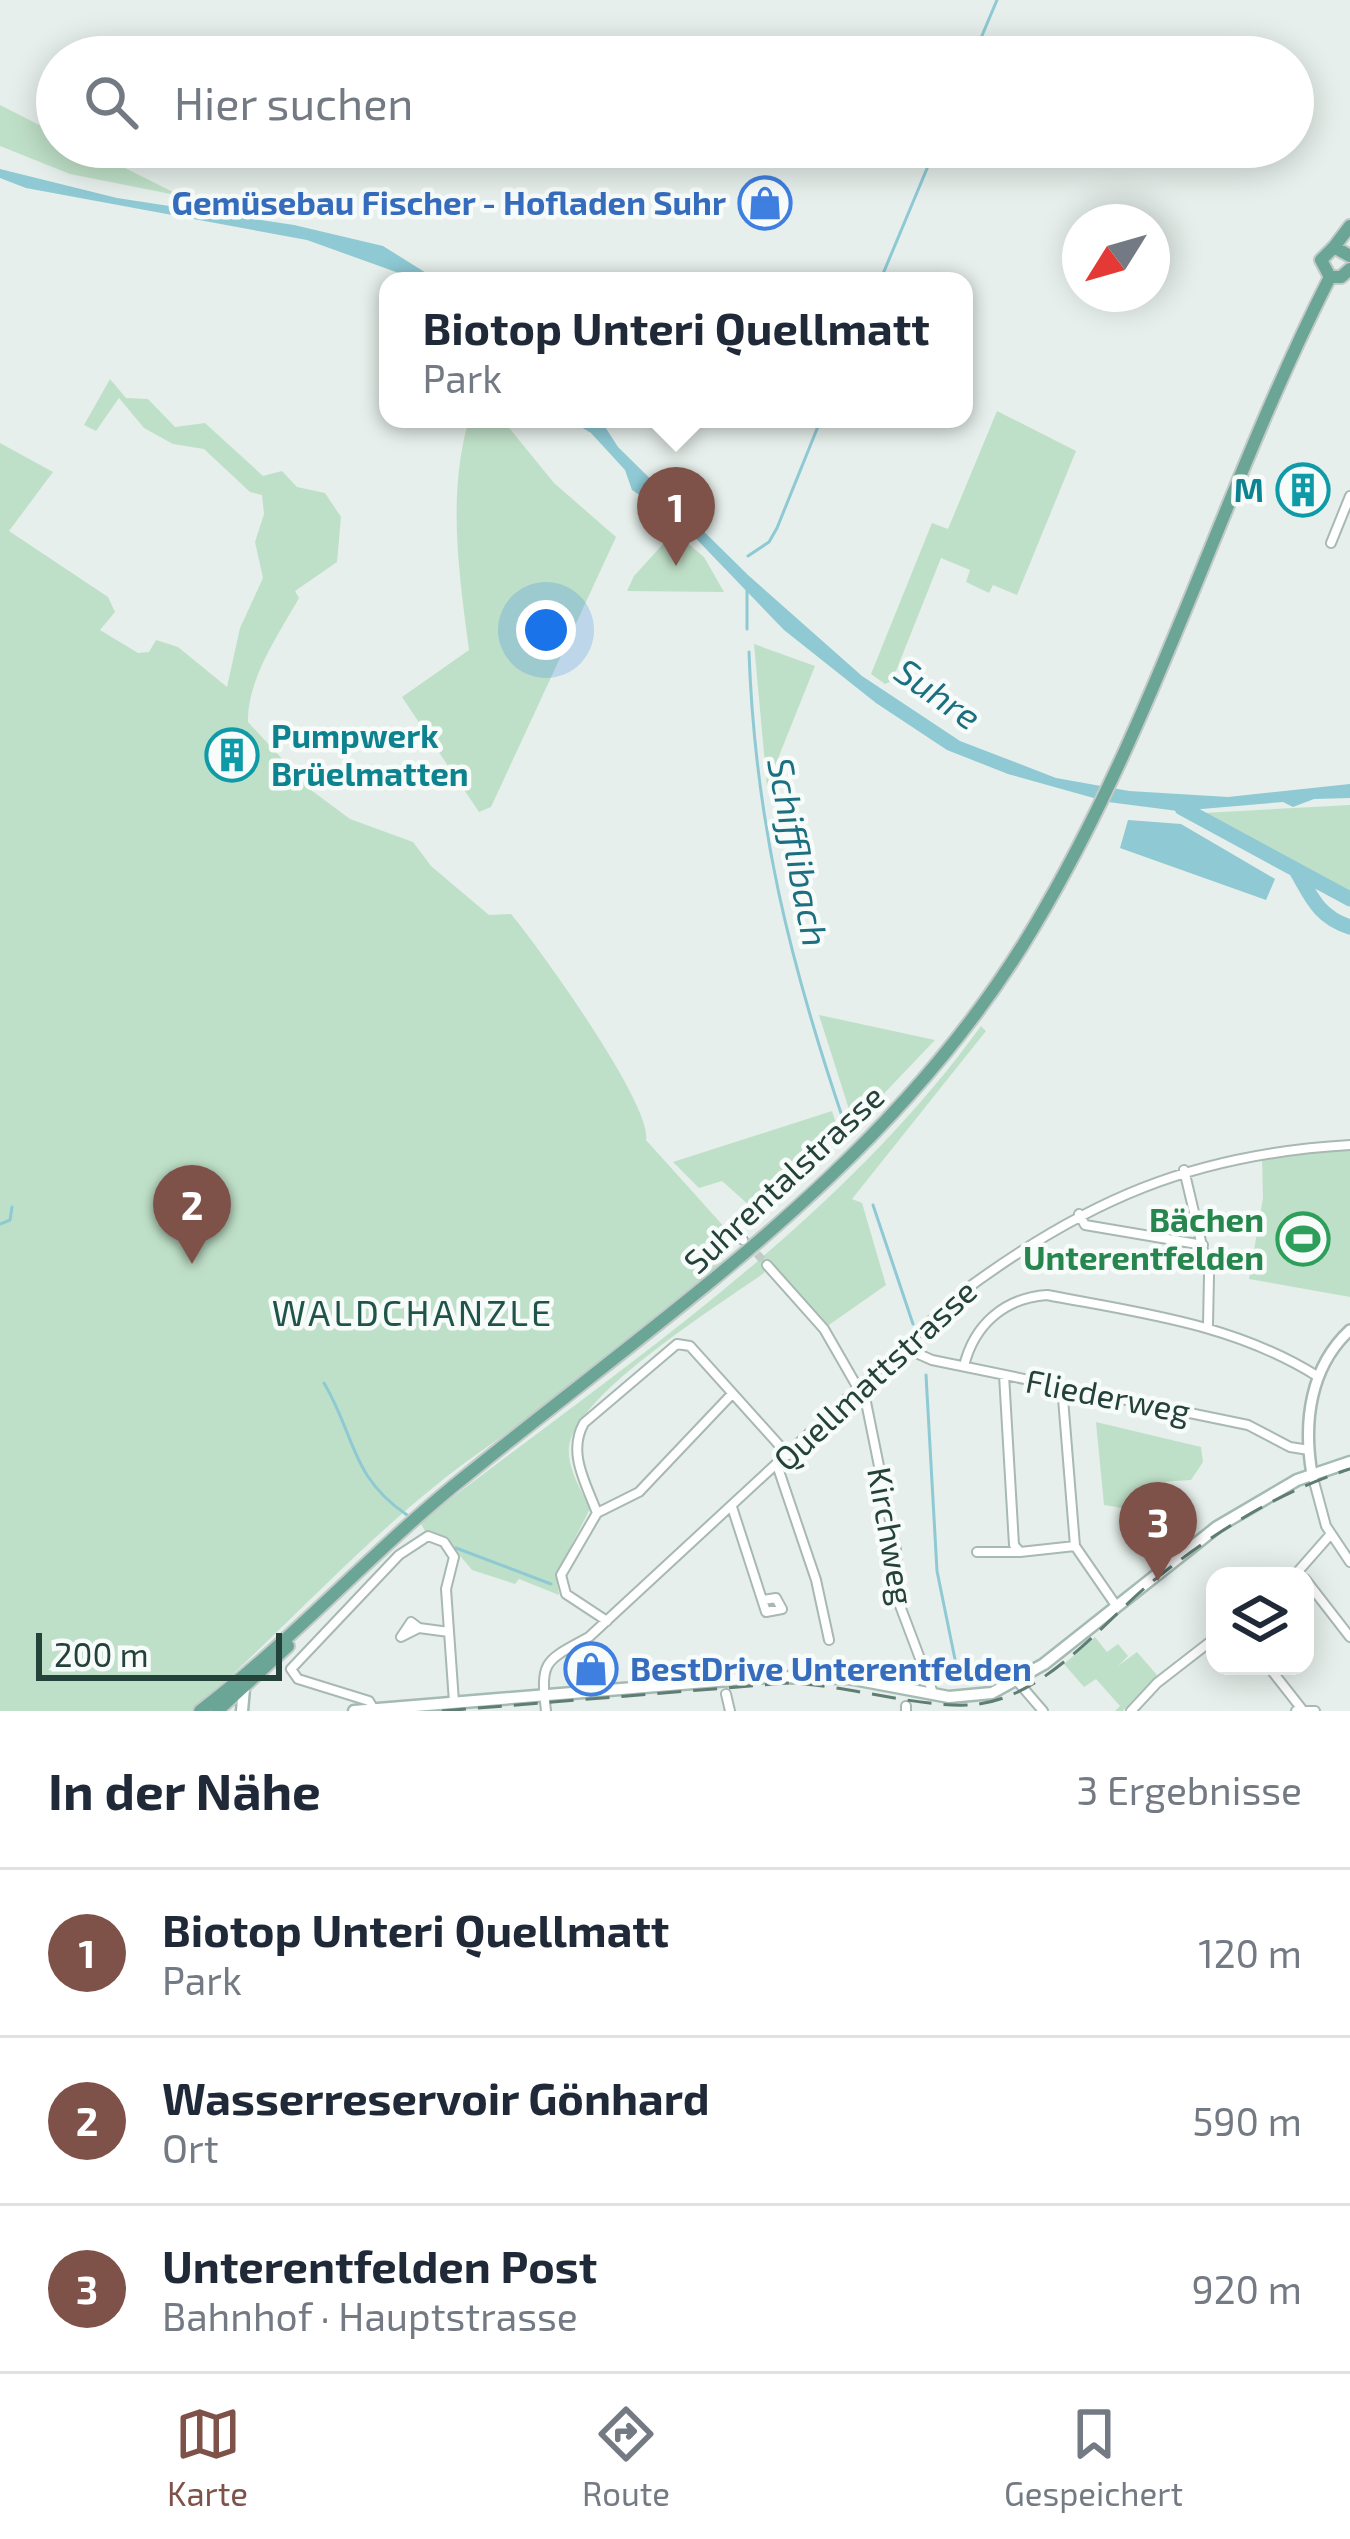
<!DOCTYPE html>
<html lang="de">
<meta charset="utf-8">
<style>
body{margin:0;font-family:"Exo 2",sans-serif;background:#f2f2f3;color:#1f2937}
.controls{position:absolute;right:36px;bottom:36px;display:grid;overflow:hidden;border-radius:24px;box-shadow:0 6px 30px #0003}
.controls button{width:108px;height:108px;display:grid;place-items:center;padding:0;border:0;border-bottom:3px solid #e0e1e3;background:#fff;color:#1f2937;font:60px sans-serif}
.compass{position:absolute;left:1062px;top:204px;width:108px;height:108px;border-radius:50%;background:#fff;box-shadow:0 6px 30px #0003;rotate:233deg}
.scale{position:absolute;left:36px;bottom:30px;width:246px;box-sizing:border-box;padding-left:12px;border:6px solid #24423a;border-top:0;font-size:33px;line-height:42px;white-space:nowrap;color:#24423a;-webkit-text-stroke:9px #f7fbf9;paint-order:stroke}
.you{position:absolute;left:546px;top:630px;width:42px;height:42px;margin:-30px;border:9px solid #fff;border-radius:50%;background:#1a73e8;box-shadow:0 0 0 18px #1a73e833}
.badge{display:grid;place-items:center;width:78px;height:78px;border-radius:50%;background:#7f5249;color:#fff;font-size:39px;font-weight:700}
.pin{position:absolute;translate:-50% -99px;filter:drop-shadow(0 3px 6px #0008)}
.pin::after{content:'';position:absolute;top:63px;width:42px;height:36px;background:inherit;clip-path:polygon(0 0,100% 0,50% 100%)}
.popup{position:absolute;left:379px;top:272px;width:594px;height:156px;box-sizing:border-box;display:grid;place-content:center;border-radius:24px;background:#fff;filter:drop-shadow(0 3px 9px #0005);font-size:39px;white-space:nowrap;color:#747a83}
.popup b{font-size:45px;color:#1f2937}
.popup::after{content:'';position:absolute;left:50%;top:100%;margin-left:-24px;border:24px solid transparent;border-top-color:#fff}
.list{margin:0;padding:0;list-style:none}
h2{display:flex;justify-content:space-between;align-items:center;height:156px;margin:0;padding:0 48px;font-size:51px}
h2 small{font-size:39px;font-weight:400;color:#747a83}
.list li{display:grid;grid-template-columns:78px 1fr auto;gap:36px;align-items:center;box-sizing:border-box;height:168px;padding:0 48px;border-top:3px solid #e0e1e3}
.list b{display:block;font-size:45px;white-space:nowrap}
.list p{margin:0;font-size:39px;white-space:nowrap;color:#747a83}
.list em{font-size:39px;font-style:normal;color:#747a83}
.icon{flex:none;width:66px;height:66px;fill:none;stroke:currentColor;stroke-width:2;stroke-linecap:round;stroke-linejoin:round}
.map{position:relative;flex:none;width:1350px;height:1711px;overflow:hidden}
.search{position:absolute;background:#fff;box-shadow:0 6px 30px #0003;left:36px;right:36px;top:36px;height:132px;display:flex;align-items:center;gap:30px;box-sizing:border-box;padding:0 42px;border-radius:66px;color:#747a83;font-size:45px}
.sheet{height:660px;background:#fff}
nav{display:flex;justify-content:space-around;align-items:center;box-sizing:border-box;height:168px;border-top:3px solid #e0e1e3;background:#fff;font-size:33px;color:#747a83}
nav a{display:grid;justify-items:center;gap:6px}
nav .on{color:#7f5249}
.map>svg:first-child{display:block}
.green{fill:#bfe0c8}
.water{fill:#8ec9d4}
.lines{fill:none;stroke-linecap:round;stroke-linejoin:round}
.stream{stroke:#8ec9d4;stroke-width:3}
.river{stroke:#8ec9d4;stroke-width:15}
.minor-tunnel{stroke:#bfccc8;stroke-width:8;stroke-dasharray:8 4;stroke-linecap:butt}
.minor-casing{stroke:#a8b8b2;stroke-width:12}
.tertiary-casing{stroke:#a8b8b2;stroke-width:14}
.secondary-casing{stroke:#a4bbb3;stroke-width:15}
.primary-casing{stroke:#c2cac8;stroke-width:16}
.minor{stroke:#fff;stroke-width:8}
.tertiary{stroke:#fff;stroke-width:9}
.secondary{stroke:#fff;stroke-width:10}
.primary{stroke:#6aa596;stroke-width:12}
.rail{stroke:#5f7d75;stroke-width:3;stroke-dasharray:24 12;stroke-linecap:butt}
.labels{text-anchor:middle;stroke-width:9;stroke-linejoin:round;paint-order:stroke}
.shop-label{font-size:33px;font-weight:bold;fill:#366cbe;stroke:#f7fbf9;text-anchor:end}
.culture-label{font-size:33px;font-weight:bold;fill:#0d838f;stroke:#f7fbf9;text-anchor:end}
.street-label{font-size:33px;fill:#24423a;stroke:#f7fbf9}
.leisure-label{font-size:33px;font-weight:bold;fill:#27864d;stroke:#f7fbf9;text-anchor:end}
.water-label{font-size:36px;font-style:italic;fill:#1c6f80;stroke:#f7fbf9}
.neighbourhood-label{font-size:36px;letter-spacing:3px;fill:#1f5548;stroke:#f7fbf9}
</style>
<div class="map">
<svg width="1350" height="1711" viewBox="0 0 1350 1711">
<rect width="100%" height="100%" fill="#e6efeb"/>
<path class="green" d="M0 105 57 134V147H83L181 196 70 174 0 146Z
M110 379 126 398 148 399 175 427 205 423 263 476 282 471 297 487 325 493 341 517 337 562 295 591 299 598C280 632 247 679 248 722L311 790 350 819 413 842 431 866 489 915 511 914C538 946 653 1106 646 1140L736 1240C686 1322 520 1418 440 1482 352 1552 277 1637 192 1711H0V443L53 472 9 531 108 597 115 612 100 630 138 653 149 652 156 640 178 647 227 687 240 628 263 578 255 542 264 514 262 495 250 492 204 449 173 444 144 428 119 398 96 431 84 425Z
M997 411 1076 451 1017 595 993 585 989 593 966 582 970 570 941 558 892 681 885 684 871 674 932 523 948 529Z
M469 419H502L554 483 616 537 491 807 479 812 402 697 469 650C459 572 447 496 469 419Z
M674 532 704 557 724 592 627 591 634 576Z
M754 644 815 666 767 786Z
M1350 805V893L1203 813Z
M819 1015 935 1040 854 1125Z
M981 1026 986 1031 852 1199 862 1203 886 1285 826 1327 769 1262 764 1273C719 1305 576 1394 569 1447 567 1468 582 1491 590 1509L556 1575 559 1595 519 1579 515 1584 472 1570 446 1539 425 1531 420 1522C616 1371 834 1229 981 1026Z
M832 1111 839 1132 750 1206 722 1181 699 1188 673 1162Z
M1350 1148V1297L1249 1279 1263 1198 1262 1158Z
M1096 1422 1201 1447 1203 1462 1191 1480 1161 1482 1174 1517 1104 1505Z
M1095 1637 1107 1652 1118 1644 1128 1656 1118 1666 1137 1652 1157 1675 1123 1711H1115L1120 1706 1096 1679 1084 1687 1064 1664Z"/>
<path class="water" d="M0 169 117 198 294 225 383 246 439 281H421L307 240 26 188 0 178Z
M568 419H600L618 447 748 575 862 676 960 741 1056 778 1129 791 1228 797 1350 784V798L1314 799 1293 807 1283 802 1178 811 1108 802 1008 774 947 750 876 703 784 630 681 523 632 490 625 470 591 433Z
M1128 820 1181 824 1275 879 1266 900 1120 848Z"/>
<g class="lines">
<path class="stream" d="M973 57 997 0
M880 281 936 147
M748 556 769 542 777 528 821 419
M747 589V629
M749 652C755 824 790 963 845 1125
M873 1205 913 1324
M0 1224 10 1220 12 1207
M926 1375 937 1571 958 1674
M324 1383C356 1437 350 1476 407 1515
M456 1548 551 1584"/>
<path class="river" d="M1182 808 1350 899
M1297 872C1312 898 1319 917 1350 927"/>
<path class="minor-tunnel" d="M749 1245 767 1265"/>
<g class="minor-casing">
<path id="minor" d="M1331 543 1350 496
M1184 1170 1209 1275 1208 1325
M1079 1214 1085 1225 1203 1245
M733 1228 743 1240
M767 1265 824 1329 866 1402 896 1550 899 1603 933 1693
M905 1348 932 1360 1248 1425 1290 1447 1309 1450
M964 1366C974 1325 1004 1298 1047 1295 1141 1313 1234 1324 1317 1376
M1004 1375 1014 1545 1020 1552 1075 1546
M1062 1386 1075 1546 1115 1604
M777 1465 816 1580 829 1640
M1312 1474 1326 1526 1350 1562
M732 1507 766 1612 782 1609 776 1598 763 1600
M597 1513C586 1483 567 1453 584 1423L677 1344 690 1346 788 1455
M977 1552H1020
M1294 1576 1330 1535
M1305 1579 1350 1637
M607 1621 566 1594 561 1575 597 1513 639 1492 732 1394
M419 1628 411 1622 401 1637 419 1628 449 1632
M1268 1666 1301 1708
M1018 1682 1043 1711
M726 1694 730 1711
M906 1706V1711
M373 1708 369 1701 298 1679 291 1669 399 1555 428 1536 444 1542 454 1557 446 1589 454 1702
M546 1711C540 1660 545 1661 589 1637L961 1293C1086 1200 1193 1154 1350 1145
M1131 1711 1157 1683 1215 1638
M1296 1711H1315"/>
</g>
<g class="tertiary-casing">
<path id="tertiary" d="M1312 1474C1303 1422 1310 1367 1350 1330"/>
</g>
<g class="secondary-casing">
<path id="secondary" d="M242 1711 244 1688
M354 1711 766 1677 848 1678 949 1697 992 1693 1044 1664 1217 1527 1297 1480 1350 1462"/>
</g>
<g class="primary-casing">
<path id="primary" d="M1334 247 1350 226
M1350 256 1334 247 1321 260 1330 277H1341L1350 269
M200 1711C295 1639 374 1549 467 1475 675 1306 896 1161 1035 925 1157 720 1223 488 1330 277
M217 1711 288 1646"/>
</g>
<use href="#minor" class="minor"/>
<use href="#tertiary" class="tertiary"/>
<use href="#secondary" class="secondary"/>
<use href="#primary" class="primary"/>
<path class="rail" d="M442 1711 787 1683C846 1684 928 1711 979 1704 1050 1694 1105 1619 1158 1577 1215 1532 1280 1491 1350 1469"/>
</g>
<defs>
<g id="shop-ring" transform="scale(2.7)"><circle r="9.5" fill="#f7fbf9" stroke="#3f7fe0" stroke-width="1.5"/><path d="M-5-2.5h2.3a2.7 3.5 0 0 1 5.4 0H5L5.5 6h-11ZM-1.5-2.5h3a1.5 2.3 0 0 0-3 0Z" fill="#3f7fe0"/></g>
<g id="building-ring" transform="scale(2.7)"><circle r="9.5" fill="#f7fbf9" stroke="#0f9aa8" stroke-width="1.5"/><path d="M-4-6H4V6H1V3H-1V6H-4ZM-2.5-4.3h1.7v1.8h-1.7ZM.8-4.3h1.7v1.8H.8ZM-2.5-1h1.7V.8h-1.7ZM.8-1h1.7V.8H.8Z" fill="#0f9aa8"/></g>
<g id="stadium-ring" transform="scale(2.7)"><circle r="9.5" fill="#f7fbf9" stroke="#2e9e5b" stroke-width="1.5"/><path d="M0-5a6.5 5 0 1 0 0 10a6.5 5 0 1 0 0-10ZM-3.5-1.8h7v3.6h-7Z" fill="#2e9e5b"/></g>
</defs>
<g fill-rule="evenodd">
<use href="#shop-ring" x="765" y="203"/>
<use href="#building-ring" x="1303" y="490"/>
<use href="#building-ring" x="232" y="755"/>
<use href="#stadium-ring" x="1303" y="1239"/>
<use href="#shop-ring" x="591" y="1669"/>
</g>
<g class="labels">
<g class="shop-label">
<text x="726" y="215">Gemüsebau Fischer - Hofladen Suhr</text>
<text x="630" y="1681" text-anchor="start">BestDrive Unterentfelden</text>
</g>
<g class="culture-label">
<text x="1264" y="502">M</text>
<text x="271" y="748" text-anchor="start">Pumpwerk<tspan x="271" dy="38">Brüelmatten</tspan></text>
</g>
<g class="street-label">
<text transform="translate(784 1179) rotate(-43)" y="12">Suhrentalstrasse</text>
<text transform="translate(875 1375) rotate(-43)" y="12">Quellmattstrasse</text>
<text transform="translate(1108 1396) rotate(11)" y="12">Fliederweg</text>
<text transform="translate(891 1536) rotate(80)" y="12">Kirchweg</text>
</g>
<g class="leisure-label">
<text x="1264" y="1232">Bächen<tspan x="1264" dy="38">Unterentfelden</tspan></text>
</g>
<g class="water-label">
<text transform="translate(938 694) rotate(35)" y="13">Suhre</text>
<text transform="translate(798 852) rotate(79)" y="13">Schifflibach</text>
</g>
<g class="neighbourhood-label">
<text x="413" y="1326">WALDCHANZLE</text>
</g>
</g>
</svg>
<div class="controls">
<button><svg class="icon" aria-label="layers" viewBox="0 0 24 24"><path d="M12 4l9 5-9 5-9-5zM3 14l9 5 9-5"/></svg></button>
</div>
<svg class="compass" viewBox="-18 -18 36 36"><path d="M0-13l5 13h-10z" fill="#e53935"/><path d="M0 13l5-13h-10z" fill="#747a83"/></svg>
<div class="scale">200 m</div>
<div class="you"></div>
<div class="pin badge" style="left:676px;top:566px">1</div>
<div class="popup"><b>Biotop Unteri Quellmatt</b>Park</div>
<div class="pin badge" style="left:192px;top:1264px">2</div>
<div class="pin badge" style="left:1158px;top:1581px">3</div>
<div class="search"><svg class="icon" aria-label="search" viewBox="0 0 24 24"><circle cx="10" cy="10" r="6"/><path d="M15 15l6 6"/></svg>Hier suchen</div>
</div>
<section class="sheet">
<h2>In der Nähe<small>3 Ergebnisse</small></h2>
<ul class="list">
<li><span class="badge">1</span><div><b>Biotop Unteri Quellmatt</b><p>Park</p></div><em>120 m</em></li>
<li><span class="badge">2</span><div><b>Wasserreservoir Gönhard</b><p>Ort</p></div><em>590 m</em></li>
<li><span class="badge">3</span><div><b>Unterentfelden Post</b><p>Bahnhof · Hauptstrasse</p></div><em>920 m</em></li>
</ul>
</section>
<nav>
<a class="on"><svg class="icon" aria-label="map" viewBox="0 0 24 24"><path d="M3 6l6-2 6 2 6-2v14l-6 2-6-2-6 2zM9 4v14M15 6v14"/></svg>Karte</a>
<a><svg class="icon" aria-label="directions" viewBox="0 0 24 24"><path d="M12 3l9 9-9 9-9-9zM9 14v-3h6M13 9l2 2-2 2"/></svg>Route</a>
<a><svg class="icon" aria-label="saved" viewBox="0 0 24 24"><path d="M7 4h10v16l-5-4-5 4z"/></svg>Gespeichert</a>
</nav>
